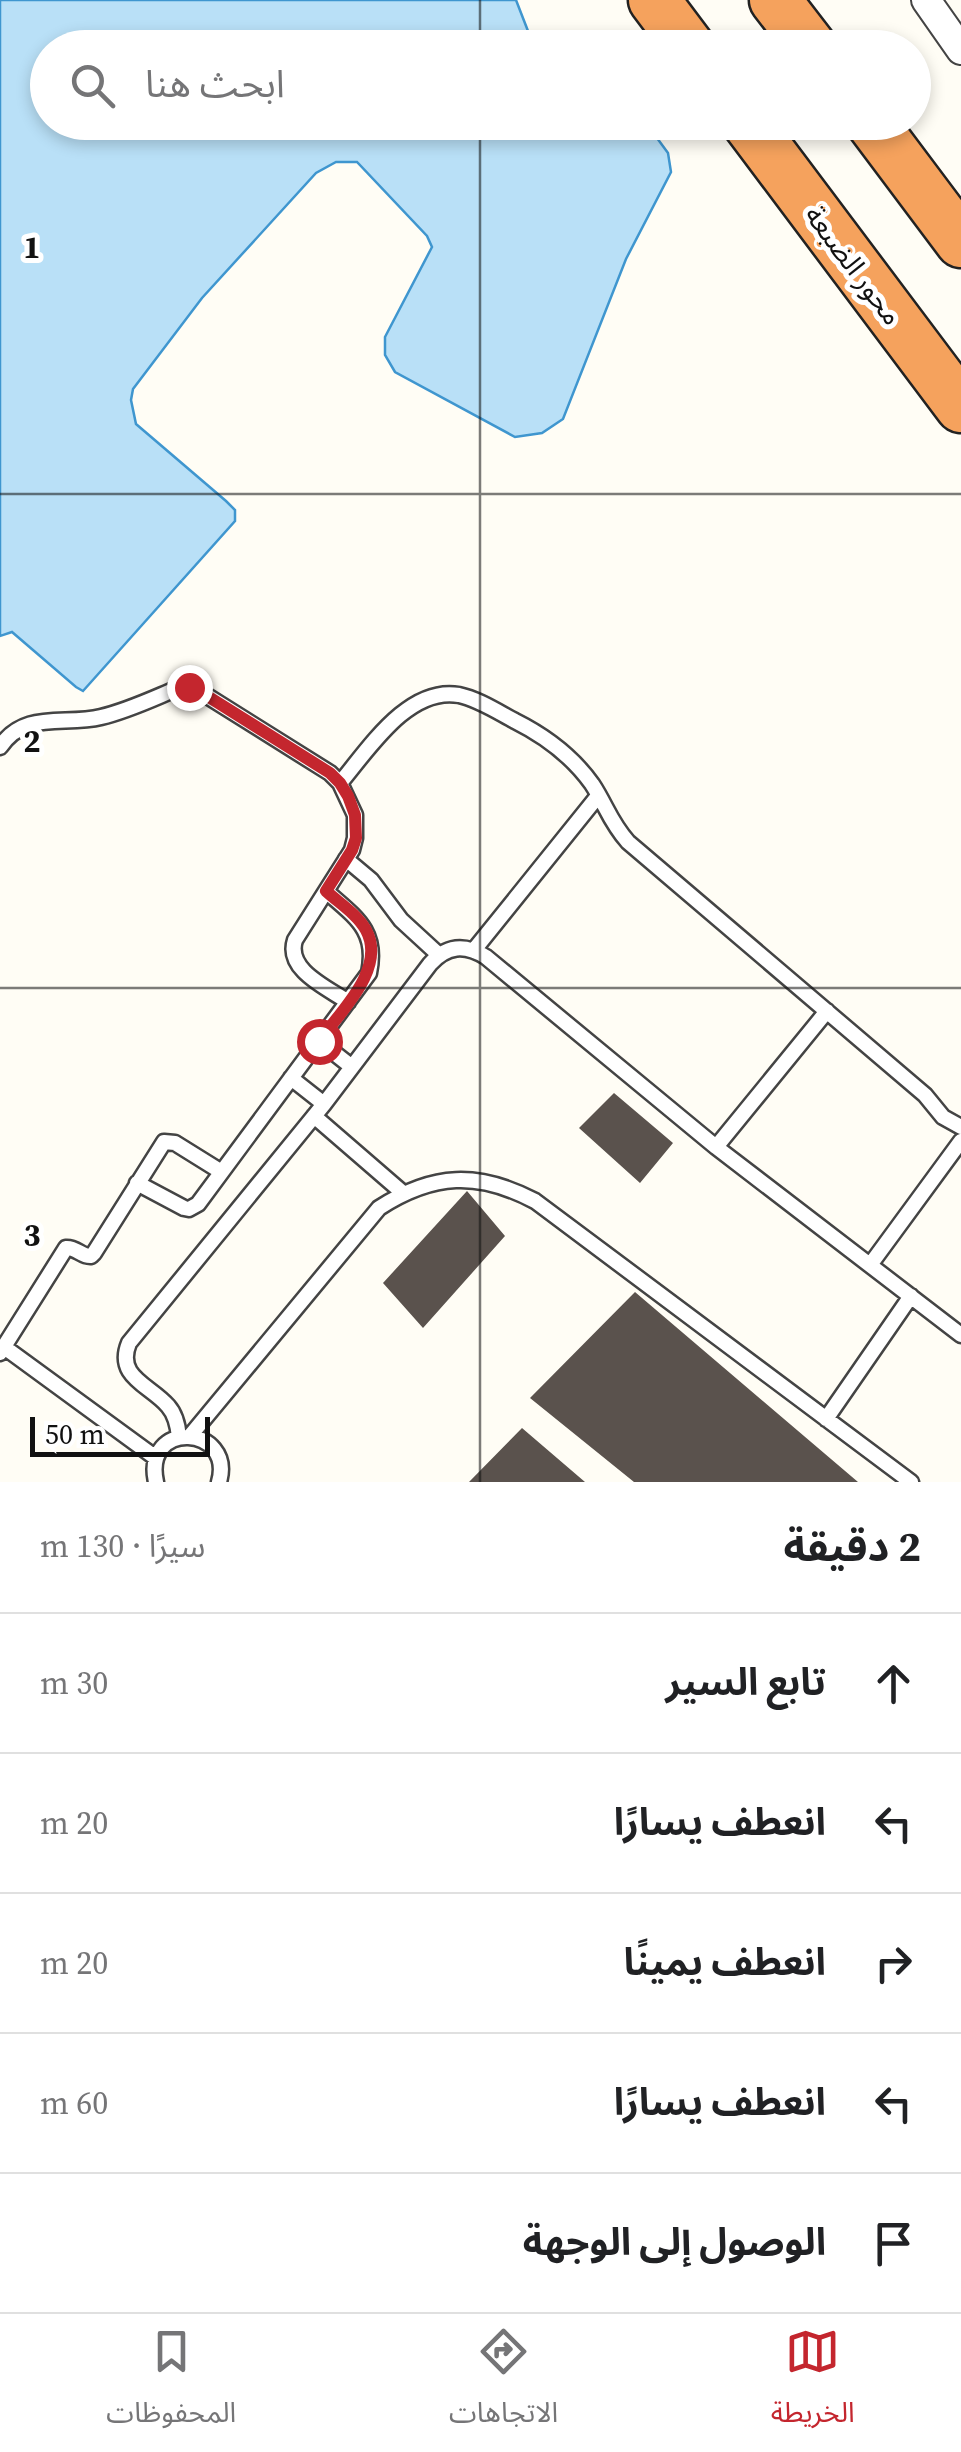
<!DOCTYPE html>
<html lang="ar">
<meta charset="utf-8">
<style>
body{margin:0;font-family:"Source Serif 4","Noto Sans Arabic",serif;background:#f2f2f2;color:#202124;direction:rtl}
.scale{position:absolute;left:30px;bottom:25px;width:180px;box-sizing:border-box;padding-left:10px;border:5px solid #111;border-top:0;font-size:28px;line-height:35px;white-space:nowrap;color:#111;-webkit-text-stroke:8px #fff;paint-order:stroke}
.stop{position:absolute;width:30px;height:30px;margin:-22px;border:8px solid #c4262e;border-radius:50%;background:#fff}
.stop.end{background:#c4262e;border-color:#fff;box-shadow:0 2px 10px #0008}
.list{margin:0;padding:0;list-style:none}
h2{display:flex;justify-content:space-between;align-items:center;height:130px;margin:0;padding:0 40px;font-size:42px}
h2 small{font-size:32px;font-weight:400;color:#757577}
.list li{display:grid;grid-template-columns:65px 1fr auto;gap:30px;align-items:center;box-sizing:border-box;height:140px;padding:0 40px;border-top:2px solid #e0e0e0}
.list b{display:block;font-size:38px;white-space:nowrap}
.list em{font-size:32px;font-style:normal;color:#757577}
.icon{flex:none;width:55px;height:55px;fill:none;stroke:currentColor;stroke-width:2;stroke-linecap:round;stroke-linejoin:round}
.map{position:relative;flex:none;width:961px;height:1482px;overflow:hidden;direction:ltr}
.search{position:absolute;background:#fff;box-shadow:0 5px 15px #0003;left:30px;right:30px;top:30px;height:110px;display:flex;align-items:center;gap:25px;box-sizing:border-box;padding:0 35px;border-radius:55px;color:#757577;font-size:38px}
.sheet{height:830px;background:#fff}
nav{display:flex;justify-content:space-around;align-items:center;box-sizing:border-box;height:140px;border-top:2px solid #e0e0e0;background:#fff;font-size:28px;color:#757577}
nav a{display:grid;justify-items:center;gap:5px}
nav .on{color:#c4262e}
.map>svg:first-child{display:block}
.water{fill:#b9e0f7;stroke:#3f96cf;stroke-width:2.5}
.building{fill:#5a524d}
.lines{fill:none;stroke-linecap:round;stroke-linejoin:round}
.service-casing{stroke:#444;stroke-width:19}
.minor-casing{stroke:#444;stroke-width:32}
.motorway-casing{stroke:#222;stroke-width:55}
.service{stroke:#fff;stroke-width:14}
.minor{stroke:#fff;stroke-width:28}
.motorway{stroke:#f5a25d;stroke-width:50}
.route{stroke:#c4262e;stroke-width:12}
.grid{fill:none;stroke:#111;stroke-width:2.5;stroke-opacity:0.55}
.labels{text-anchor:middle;stroke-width:10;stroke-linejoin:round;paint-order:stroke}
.street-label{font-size:28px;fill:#111;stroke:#fff}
.grid-label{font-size:32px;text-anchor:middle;font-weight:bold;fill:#111;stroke:#fff;stroke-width:10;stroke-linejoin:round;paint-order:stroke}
</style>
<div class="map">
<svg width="961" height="1482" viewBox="0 0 961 1482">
<rect width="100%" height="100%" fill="#fffdf5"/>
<path class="water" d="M0 0H516L528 31 542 47 48 48V122L646 123 668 153 671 172 626 259 563 419 542 433 515 437 395 372 385 355V337L432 247 427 236 357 162H336L316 173 202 298 133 389 131 400 136 424 226 501 235 510V521L83 691 76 687 12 632 0 636Z"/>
<path class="building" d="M614 1093 673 1143 640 1183 579 1128Z
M467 1191 505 1236 423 1328 383 1283Z
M635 1292 858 1482H634L530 1398Z
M522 1428 585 1482H469Z"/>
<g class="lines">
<g class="service-casing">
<path id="service" d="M0 747C25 710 64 726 101 717 127 711 152 699 176 689H196L330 773 340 783 355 815V838L352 850 295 940C285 970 328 988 348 1002
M340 783C368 750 408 686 459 695 478 699 498 712 515 721 545 736 572 756 592 784 606 805 610 822 628 842L925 1095 943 1117 961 1127
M346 859 371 880 401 920 438 954
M474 950 598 796
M319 1041 352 1067
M291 1078 324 1104
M314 1116 403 1193
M716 1147 827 1011
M137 1183 184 1208 189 1209 198 1204 369 973C378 930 355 917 326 891
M870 1265 961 1141
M4 1347 156 1458
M0 1353 66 1248C76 1247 82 1257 91 1256L94 1253 164 1142 175 1143 220 1171
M826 1419 911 1296
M190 1436 379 1208C433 1173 478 1171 535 1201L911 1482
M179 1437C178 1426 176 1415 168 1406 150 1385 115 1377 129 1343L324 1104 430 964C447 945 465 944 486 957L716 1147 961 1335
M156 1482C142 1419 235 1425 219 1482"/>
</g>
<g class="minor-casing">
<path id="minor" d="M926 0 961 50"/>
</g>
<g class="motorway-casing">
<path id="motorway" d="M654 0 690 48
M775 0 812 48
M747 122 961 407
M871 122 961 242"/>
</g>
<use href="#service" class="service"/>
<use href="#minor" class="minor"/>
<use href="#motorway" class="motorway"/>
</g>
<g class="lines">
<path class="route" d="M189 687 196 689 330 773 340 783 348 796 355 815 356 838 352 850 326 891C339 903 357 914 366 930 387 969 340 1012 319 1041"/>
</g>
<path class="grid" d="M480 0V48M480 122V1482M0 494H961M0 988H961"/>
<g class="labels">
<g class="street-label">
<text transform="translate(854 265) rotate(53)" y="10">محور الضبعة</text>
</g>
</g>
<g class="grid-label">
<text x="32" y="258">1</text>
<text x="32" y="752">2</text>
<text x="32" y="1246">3</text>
</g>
</svg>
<div class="scale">50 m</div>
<div class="stop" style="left:319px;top:1041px"></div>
<div class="stop end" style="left:189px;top:687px"></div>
<div class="search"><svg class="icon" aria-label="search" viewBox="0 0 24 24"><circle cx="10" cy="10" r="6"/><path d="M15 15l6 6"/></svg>ابحث هنا</div>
</div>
<section class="sheet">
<h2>2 دقيقة<small>سيرًا · 130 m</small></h2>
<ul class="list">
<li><svg class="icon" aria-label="ahead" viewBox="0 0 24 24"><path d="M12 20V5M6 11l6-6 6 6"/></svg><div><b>تابع السير</b></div><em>30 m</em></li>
<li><svg class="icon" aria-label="left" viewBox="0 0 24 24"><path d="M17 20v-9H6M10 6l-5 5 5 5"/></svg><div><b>انعطف يسارًا</b></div><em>20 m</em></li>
<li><svg class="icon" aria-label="right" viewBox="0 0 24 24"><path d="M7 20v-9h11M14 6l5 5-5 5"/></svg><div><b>انعطف يمينًا</b></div><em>20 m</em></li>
<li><svg class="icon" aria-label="left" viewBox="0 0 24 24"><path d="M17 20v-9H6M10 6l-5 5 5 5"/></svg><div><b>انعطف يسارًا</b></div><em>60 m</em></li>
<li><svg class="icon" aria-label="arrive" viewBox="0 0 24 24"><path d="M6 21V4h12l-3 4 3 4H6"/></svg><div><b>الوصول إلى الوجهة</b></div></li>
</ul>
</section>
<nav>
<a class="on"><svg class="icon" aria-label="map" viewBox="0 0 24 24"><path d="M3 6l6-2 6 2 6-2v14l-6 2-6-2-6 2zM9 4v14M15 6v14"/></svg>الخريطة</a>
<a><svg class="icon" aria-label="directions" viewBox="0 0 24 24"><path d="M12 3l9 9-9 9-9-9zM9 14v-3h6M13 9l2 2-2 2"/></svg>الاتجاهات</a>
<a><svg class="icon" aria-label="saved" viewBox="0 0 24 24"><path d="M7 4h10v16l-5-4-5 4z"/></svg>المحفوظات</a>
</nav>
